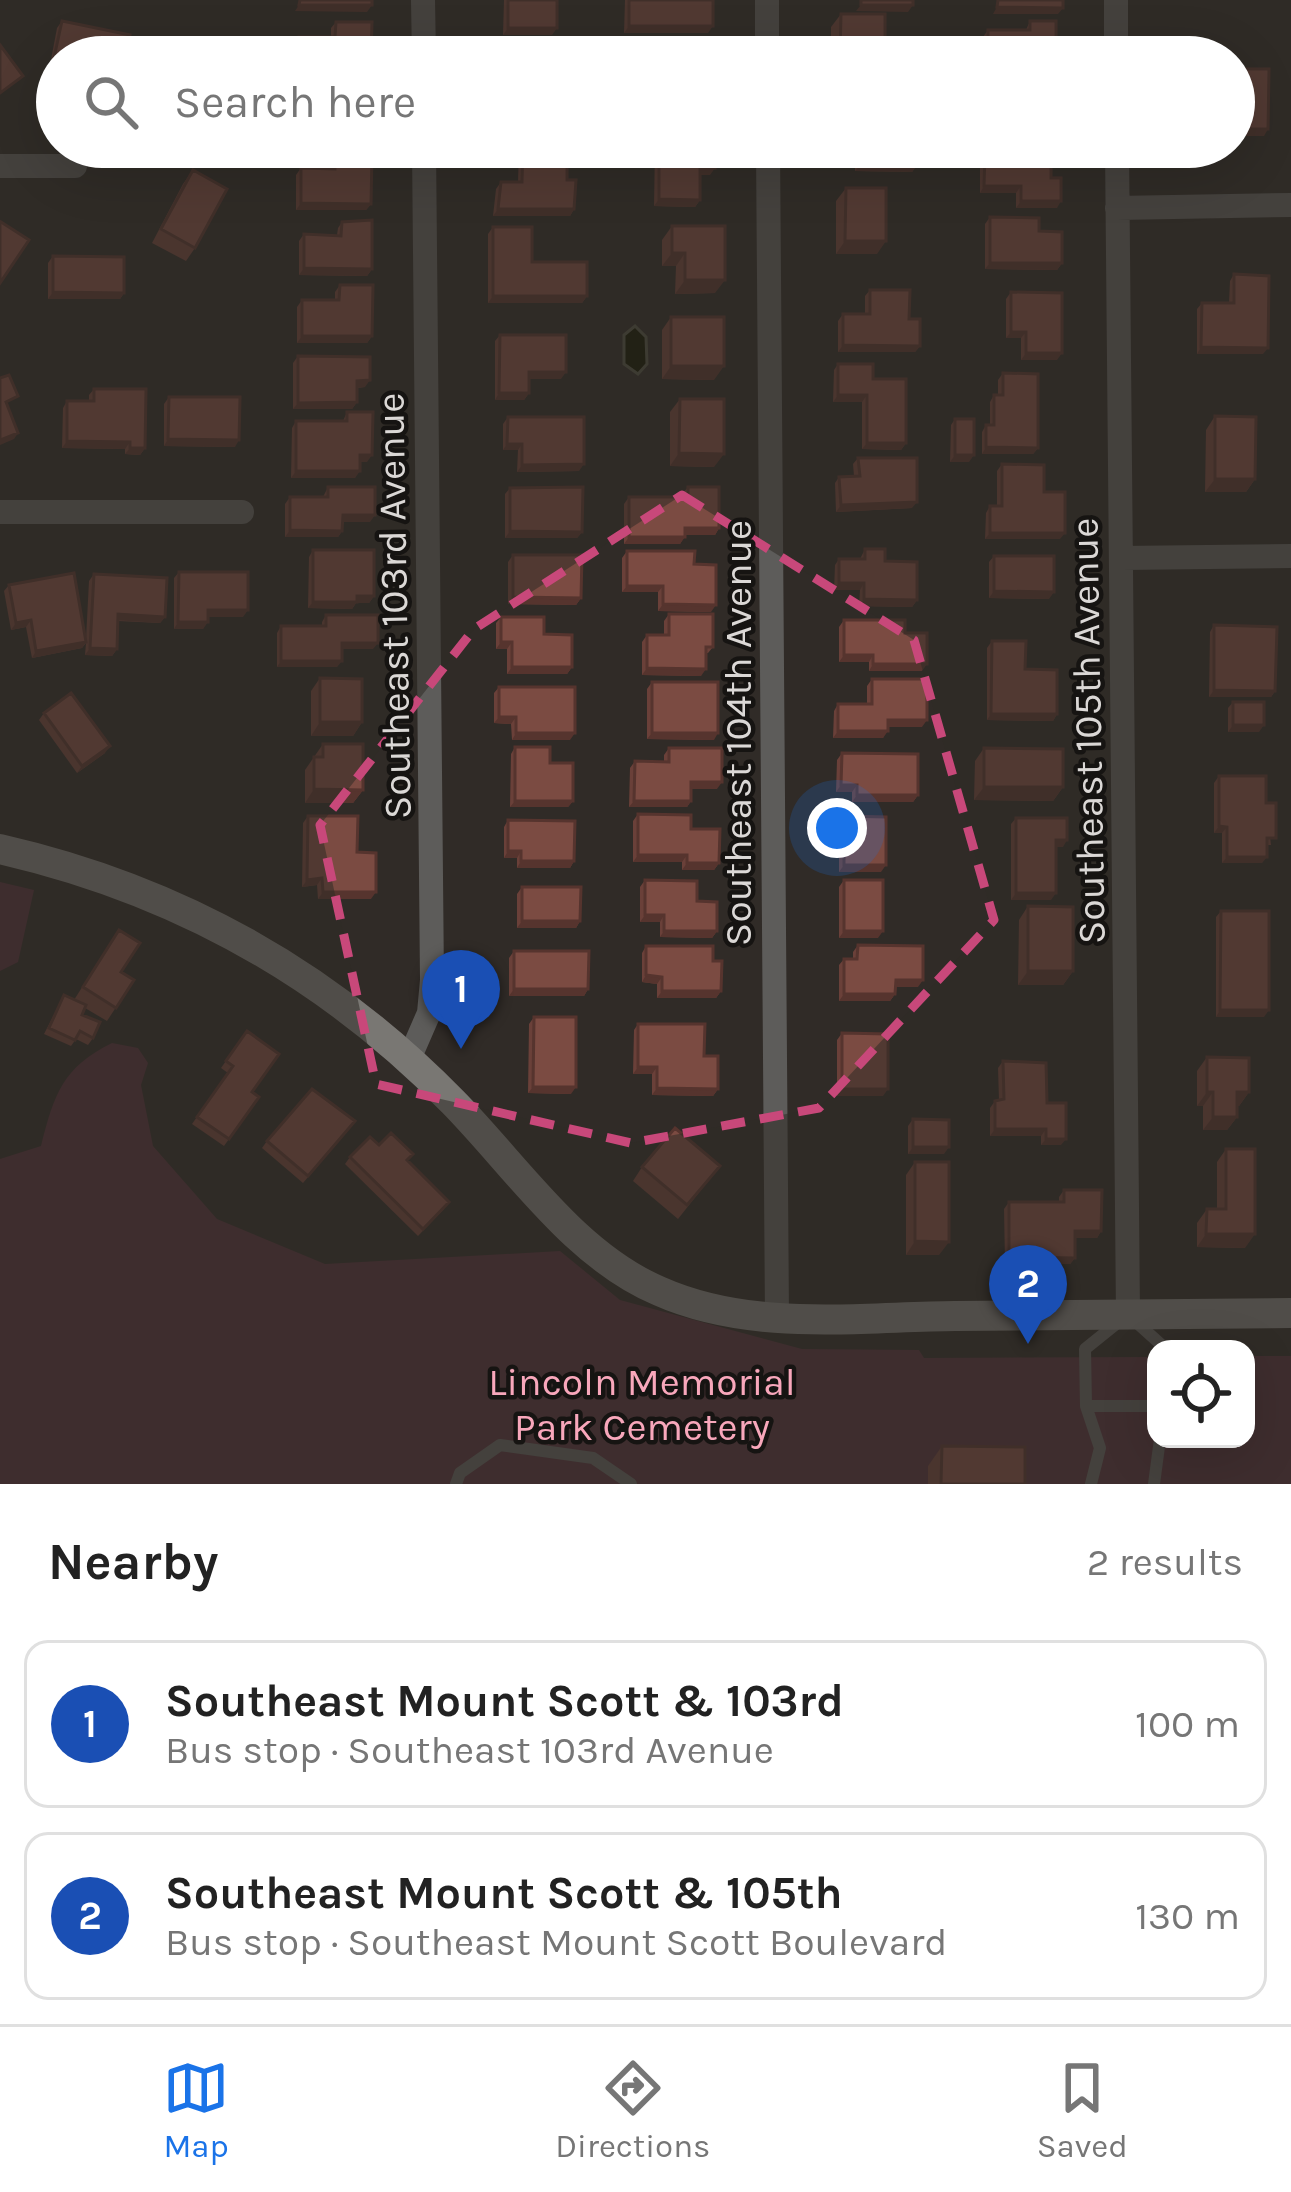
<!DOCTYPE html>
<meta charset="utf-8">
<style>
body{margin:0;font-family:Karla,sans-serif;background:#f2f2f2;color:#222}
.controls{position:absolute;right:36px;bottom:36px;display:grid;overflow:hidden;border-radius:24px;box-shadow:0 12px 48px #0002}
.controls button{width:108px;height:108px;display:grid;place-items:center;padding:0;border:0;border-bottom:3px solid #e0e0e0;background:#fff;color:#222;font:60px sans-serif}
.you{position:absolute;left:837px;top:828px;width:42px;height:42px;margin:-30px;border:9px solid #fff;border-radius:50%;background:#1a73e8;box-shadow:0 0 0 18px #1a73e833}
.badge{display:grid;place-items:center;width:78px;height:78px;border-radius:50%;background:#1a73e8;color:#fff;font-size:39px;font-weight:700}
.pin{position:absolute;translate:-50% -99px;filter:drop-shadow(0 3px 6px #0008)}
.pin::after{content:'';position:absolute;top:63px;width:42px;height:36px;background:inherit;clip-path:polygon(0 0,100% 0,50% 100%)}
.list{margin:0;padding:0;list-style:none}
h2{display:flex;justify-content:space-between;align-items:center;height:156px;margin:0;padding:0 48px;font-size:51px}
h2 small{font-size:39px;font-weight:400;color:#767676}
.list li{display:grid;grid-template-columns:78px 1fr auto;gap:36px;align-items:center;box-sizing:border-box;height:168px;margin:0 24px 24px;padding:0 24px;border:3px solid #e0e0e0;border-radius:24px}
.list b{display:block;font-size:45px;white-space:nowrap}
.list p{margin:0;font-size:39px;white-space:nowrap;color:#767676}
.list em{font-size:39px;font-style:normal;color:#767676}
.icon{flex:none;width:66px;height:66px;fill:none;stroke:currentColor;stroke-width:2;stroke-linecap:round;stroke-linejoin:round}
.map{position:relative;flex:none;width:1291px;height:1484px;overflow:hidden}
.search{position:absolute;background:#fff;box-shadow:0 12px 48px #0002;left:36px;right:36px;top:36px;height:132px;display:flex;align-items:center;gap:30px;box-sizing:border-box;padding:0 42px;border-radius:66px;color:#767676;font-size:45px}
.sheet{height:540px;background:#fff}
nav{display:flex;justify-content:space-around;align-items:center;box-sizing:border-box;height:168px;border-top:3px solid #e0e0e0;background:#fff;font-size:33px;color:#767676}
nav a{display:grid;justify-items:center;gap:6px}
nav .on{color:#1a73e8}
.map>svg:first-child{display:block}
.green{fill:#513038}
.water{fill:#131400;stroke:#4f4f40;stroke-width:3}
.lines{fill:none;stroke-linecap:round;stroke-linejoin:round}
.lane{stroke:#5d5c5a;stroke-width:12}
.street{stroke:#5d5c5a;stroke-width:24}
.secondary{stroke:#797773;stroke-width:30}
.wall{fill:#6a4039}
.shaded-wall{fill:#56342e}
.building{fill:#7b4b42;stroke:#56342e;stroke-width:3}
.marked{fill:none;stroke:#c8487a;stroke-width:9;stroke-dasharray:24 15;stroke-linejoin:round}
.labels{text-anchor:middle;stroke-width:9;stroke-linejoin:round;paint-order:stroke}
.street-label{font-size:39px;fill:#dbd8d6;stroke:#161412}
.park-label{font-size:39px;fill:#f8a7bb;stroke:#161412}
</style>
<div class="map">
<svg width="1291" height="1484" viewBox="0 0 1291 1484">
<rect width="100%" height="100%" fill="#302b27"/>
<path class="green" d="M0 882 34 890 18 962 0 971Z
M112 1043 138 1048 148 1063 141 1085 153 1146 217 1219 325 1264 560 1251 620 1300 802 1349 919 1350 924 1358 1156 1357V1439H1246V1356H1291V1484H0V1159L41 1146C54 1094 63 1067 112 1043Z"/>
<path class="water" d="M635 326 646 337 647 364 638 374 624 364V335Z"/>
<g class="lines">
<path class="lane" d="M1136 1322 1166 1349
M1086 1406H1156
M456 1484 460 1473 500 1445 593 1458 631 1484
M1091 1484 1100 1448 1086 1406 1085 1349 1121 1320
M1154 1484 1160 1439"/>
<path class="street" d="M423 0 424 57
M767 0V57
M1116 0V57
M768 147 777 1318
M1117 147 1128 1314
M0 166H75
M1117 208 1291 205
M0 512H242
M1122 558 1291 556
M409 1059 429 1013 432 980 424 147"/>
<path class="secondary" d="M0 849C175 889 327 973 453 1102 516 1166 574 1255 659 1291 751 1332 857 1317 955 1316 1067 1315 1179 1314 1291 1313"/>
</g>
<path class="wall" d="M504 0H557L552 35H503Z
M625 0H713L708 33H624Z
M841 14 885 57H831V27Z
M62 21 130 35 50 65 57 28Z
M1030 21 1056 57H983V37L988 30H1026Z
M336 22 371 57H294V43L299 37H331V28Z
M177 147H210L184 161Z
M519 147H567V180L574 209 570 216H493L496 189 501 182H518Z
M655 147H715L710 175H700V200L695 207 654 206Z
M835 147H917V165L912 172 855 171V153H835Z
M335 152 371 204 366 210H296V175L301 168 330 169V159Z
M985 154 1057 208H1016V193H980V161Z
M193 170 195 248 186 261 152 243 183 184Z
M846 188 877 254H836V201Z
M990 217 1039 231 1062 263 1057 270 985 269V224Z
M342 222 372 269 367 276 299 275V241L304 234 337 235 338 228Z
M672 226 715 293 675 294 676 266H662V240Z
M493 227 532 262 587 296 582 303H488V234Z
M53 256 124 293 120 299H48V263Z
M1234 274 1263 354H1197V309L1202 303H1229L1230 281Z
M340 285 372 336 367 343H297V307L302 300H335V292Z
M870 290 909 319 920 346 915 352H838V321L843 314H865V296Z
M1011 292 1057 360H1021V338H1006V299Z
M671 317 714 380 662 379V330Z
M500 335 561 379H529V393L524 400H495V341Z
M298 356 365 387 357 388V402L352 409H293V363Z
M838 364 873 379 906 443 901 450 862 449V402H833L834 370Z
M1003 373 1038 448 1033 454H982V432L986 425H990V402L994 395H998V380Z
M94 389 145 448 140 455 125 454V449L62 448 63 408 67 401H89V395Z
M169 397 235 447 164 446V404Z
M680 399 714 467 670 466V412Z
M347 412 367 462H360L355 478H291L292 428 296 421H343Z
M1215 416 1255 479 1246 492H1205L1206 430Z
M508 417 579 471 517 472 518 450H503V424Z
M955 419 969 462H950L951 425Z
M858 458 912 508 836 512 835 483 839 477 854 476 853 464Z
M1002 464 1044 492 1060 539H985L986 513 990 506H997V471Z
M328 487 370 522H342V531L338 537H285V504L290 497H323Z
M688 487 719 528 715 535H685L680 544H624V504L629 497H683V493Z
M510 488 582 532 577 538H505V494Z
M865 549 885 561 917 600 912 607 859 606 860 590H834L835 565 839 559H860Z
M313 550 374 596 369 603H356L352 609 308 608 309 557Z
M627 551 694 564 711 612 658 611V592H622V558Z
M513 555 581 598 576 605 508 604V562Z
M994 556 1049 599 989 598V562Z
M179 572 243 617H208L203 629H174V578Z
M94 574 165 617 160 623 118 621 117 649 112 656 85 655 86 643 82 648 32 658 26 627 11 630 4 591 9 585 86 639 89 581Z
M669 614 713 647 708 653H706L701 676 642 675V642L647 635H664V621Z
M326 615 373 649H342L337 667H277V633L281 626H322V622Z
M501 617 544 634 572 667 567 674H507V649H496V623Z
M844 620 905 633 922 671H869V662H839V627Z
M1214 625 1275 691 1271 697H1209L1210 632Z
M992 641 1025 669 1057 714 1053 721 987 720V648Z
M320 678 362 722 353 736H311V691Z
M872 679 922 727H888L883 738H833L834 711 838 704H867V686Z
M652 682 714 740 647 739V689Z
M499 687 570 740H512L511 724 494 723V693Z
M1233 702 1259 732H1228V708Z
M44 713 105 753 77 773 39 720Z
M323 744 363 790 353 803H305V770Z
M515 747 550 763 573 801 568 807H510L511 754Z
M669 748 717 789H691V801L687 807H629L630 768 635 761 664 762V755Z
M984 748 1063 787 1053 801 974 800 975 761Z
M842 753 918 795 913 802H852V792H836L837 760Z
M1219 776 1266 803 1271 845H1267L1262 863H1222V833H1214V783Z
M638 814 691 829 719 863 714 870H682V862H633V821Z
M308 816 357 852 371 899H318L317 885 302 887 303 823Z
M844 816 881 872H839V823Z
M1016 818 1063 847H1056L1051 900H1011V824Z
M508 820 574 861 570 868H517V858H504V827Z
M645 880 697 901 717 931 712 938 660 937V922H640V887Z
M844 880 878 938H839V887Z
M522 887 580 921 576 928H517V894Z
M1028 906 1073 971 1063 985H1018L1019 920Z
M1221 911 1264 1017H1216V917Z
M110 943 121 972 134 980 107 1021 85 1008 82 1015 93 1038 88 1045 76 1039 71 1046 44 1034 64 995 74 1000Z
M858 945 918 987H895V994L890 1001H839V965L844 959H853V952Z
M646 946 713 961 721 991 716 998H657V984L642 982V953Z
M514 951 588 989 584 996H509V958Z
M534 1017 571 1094 528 1093 529 1024Z
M638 1024 704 1056 718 1089 713 1096 652 1095V1074H633L634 1030Z
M247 1031 252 1092 259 1097 224 1146 192 1124 228 1073 221 1068Z
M842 1033 883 1096H837V1040Z
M1207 1057 1249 1092 1239 1106H1237V1117L1227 1130H1203V1106H1197V1071Z
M1003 1061 1047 1103 1061 1145H1041V1136H990V1108L995 1101 999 1100 998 1068Z
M913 1119 944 1154H908V1126Z
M350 1128 303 1183 262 1148 267 1141Z
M379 1145 407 1161 444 1209 418 1236 345 1164 350 1157Z
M1226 1149 1245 1248 1197 1247V1223L1207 1209H1217V1162Z
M915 1162 939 1255H906V1175Z
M720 1166 678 1219 633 1181 642 1167Z
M1064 1190 1101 1231 1097 1238H1075V1258L1070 1264 1005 1263 1004 1209 1009 1202H1059V1197Z
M942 1446 1025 1484H928V1466Z"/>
<path class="shaded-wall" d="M299 5H372L367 12 295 11Z
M861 5H913L908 12 856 11Z
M997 7 1063 8 1058 14H993Z
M629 26H713L708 33H624Z
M508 28H557L552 35H503Z
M1234 129H1268L1264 136H1234Z
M202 147H210L184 161 189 154Z
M840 147H860L855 153H835Z
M860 165H917L912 172 855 171Z
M700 168H715L710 175H695Z
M984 186H1021L1016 193H980Z
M659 199 700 200 695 207 654 206Z
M1021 201H1061L1057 208H1016Z
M301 203 371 204 366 210H296Z
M498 209H574L570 216H493Z
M845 241H886L877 254H836Z
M672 253H685L676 266H662Z
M990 263H1062L1057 270 985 269Z
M304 268 372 269 367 276 299 275Z
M685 280H725L715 293 675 294Z
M53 292 124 293 120 299H48Z
M493 296H587L582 303H488Z
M1011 332H1026L1021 338H1006Z
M302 336H372L367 343H297Z
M843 345 920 346 915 352H838Z
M1201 347 1268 348 1263 354H1197Z
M1026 353H1062L1057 360H1021Z
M671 366H724L714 380 662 379Z
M529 372H566L561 379H524Z
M370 380 365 387 352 388 357 381Z
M499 393H529L524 400H495Z
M838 395H867L862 402H833Z
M357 402 352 409H293L298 403Z
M18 433 14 439 0 445V440Z
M168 439 239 440 235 447 164 446Z
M67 441 130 442 125 449 62 448Z
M867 443H906L901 450 862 449Z
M507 444H522L518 450H503Z
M986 447 1038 448 1033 454H982Z
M130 448H145L140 455 125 454Z
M679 453 724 454 714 467 670 466Z
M360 455H372L367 462H355Z
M955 455H974L969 462H950Z
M584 464 579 471 517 472 522 465Z
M296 471H360L355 478H291Z
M1215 479H1255L1246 492H1205Z
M917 502 912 508 836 512 841 505Z
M343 515H375L370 522H338Z
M685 528H719L715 535H680Z
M290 530 342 531 338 537H285Z
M510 531 582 532 577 538H505Z
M990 533H1065L1060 539H985Z
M629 537H685L680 544H624Z
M839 583H864L860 590H834Z
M627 586H663L658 592H622Z
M994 591 1054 592 1049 599 989 598Z
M357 596H374L369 603H356L352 609 308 608 313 602Z
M513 597 581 598 576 605 508 604Z
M864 599 917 600 912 607 859 606Z
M663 604 716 605 711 612 658 611Z
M208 610H248L243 617H203Z
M118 614 165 617 160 623 114 620Z
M31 620 26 627 11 630 16 623Z
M178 622H208L203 629H174Z
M86 642 82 648 32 658 36 651Z
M501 642H512L507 649H496Z
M342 643H378L373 649H337Z
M90 648 117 649 112 656 85 655Z
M844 655H873L869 662H839Z
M281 661H342L337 667H277Z
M873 664H927L922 671H869Z
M512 667H572L567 674H507Z
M647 668 706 669 701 676 642 675Z
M1214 690 1275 691 1271 697H1209Z
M991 714H1057L1053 721 987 720Z
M499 717H516L511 724 494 723Z
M888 720H927L922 727H884Z
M320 722H362L353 736H311Z
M1233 725H1264L1259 732H1228Z
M838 731H888L883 738H833Z
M516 733H575L570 740H512Z
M652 733H718L714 740 647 739Z
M110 746 105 753 77 773 82 766Z
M691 782H722L717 789H687Z
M841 785H857L852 792H836Z
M984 787H1063L1053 801 974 800Z
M314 789 363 790 353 803H305Z
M857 795H918L913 802H852Z
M515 801H573L568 807H510Z
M634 801H691L687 807H629Z
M1219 826 1227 827 1222 833H1214Z
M1056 840H1067L1063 847H1052Z
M508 851H521L517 858H504Z
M638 855H687L682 862H633Z
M1227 857H1267L1262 863H1222Z
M521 861H574L570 868H517Z
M687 863H719L714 870H682Z
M844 865H886L881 872H839Z
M322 878 317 885 302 887 307 880Z
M323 892H376L371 899H318Z
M1016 893H1056L1051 900H1011Z
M645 915H664L660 922H640Z
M522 921H580L576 928H517Z
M664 931H717L712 938 660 937Z
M844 931H883L878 938H839Z
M1028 971H1073L1063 985H1018Z
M646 975 662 977 657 984 642 982Z
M896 980H923L918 987H891Z
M514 989H588L584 996H509Z
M662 991H721L716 998H657Z
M844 994H895L890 1001H839Z
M1220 1010H1269L1264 1017H1216Z
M638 1067H657L652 1074H633Z
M533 1087H576L571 1094 528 1093Z
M657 1088 718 1089 713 1096 652 1095Z
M842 1089H888L883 1096H837Z
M1207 1092H1213L1203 1106H1197Z
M1237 1092H1249L1239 1106H1227Z
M1213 1117H1237L1227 1130H1203Z
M995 1129H1046L1041 1136H990Z
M1046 1139H1066L1061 1145H1041Z
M913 1147H949L944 1154H908Z
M1075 1231H1101L1097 1238H1070Z
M1206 1234H1255L1245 1248 1197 1247Z
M915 1241 949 1242 939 1255H906Z
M1009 1257 1075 1258 1070 1264 1005 1263Z"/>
<path class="building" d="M300 0H372V5H299Z
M508 0H557V28H508Z
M629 0H713V26H629Z
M861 0H913V5H861Z
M998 0H1063V8L997 7Z
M841 14H885V57H840Z
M62 21 130 35 126 57 54 58Z
M1030 21H1056V57H988V30H1030Z
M336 22H372L371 57H299V37H335Z
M0 45 23 76 0 93Z
M619 50 714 51V57H619Z
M496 51 559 52V57H496Z
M1234 69H1269L1268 129H1234Z
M185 147H202L189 154Z
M523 147H567V180H576L574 209H498L501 182H522Z
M659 147H715V168H700V200L659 199Z
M860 147H917V165H860Z
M335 152 372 153 371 204 301 203V168L335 169Z
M985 154H1051V178H1061V201H1021V186H984Z
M193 170 227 189 195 248 161 229Z
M846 188H886V241H845Z
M990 217 1039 218V231L1062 232V263H990Z
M372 220V269L304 268V234L341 236 342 222Z
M1 222 29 240 0 283V224Z
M672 226H725V280H685V253H672Z
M493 227H532V262H587V296H493Z
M53 256 124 257V293L53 292Z
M1234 274 1269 276 1268 348 1201 347 1202 303H1234Z
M340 285H373L372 336H302V300H339Z
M870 290H910L909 319H920V346L843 345V314H870Z
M1011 292 1062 293V353H1026V332H1011Z
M671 317H724V366H671Z
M500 335H566V372H529V393H499Z
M298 356 370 357V380L357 381V402L298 403Z
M838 364H873V379H906V443H867V395H838Z
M1003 373 1038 374V448L986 447V425H994V395H1003Z
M9 375 18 396 6 402 18 433 0 440V378Z
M94 389H146L145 448H130V442L67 441V401H94Z
M169 397H240L239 440 168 439Z
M680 399H724V454L679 453Z
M347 412H373L372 455H360V471H296V421H347Z
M1215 416 1256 417 1255 479H1215Z
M508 417H584V464L522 465V444H507Z
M955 419H974V455H955Z
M858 458H917V502L841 505 839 477 860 476Z
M1002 464 1044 465V492H1065V533H990V506H1002Z
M328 487H375V515H343L342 531 290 530V497H328Z
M583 487 582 532 510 531V488Z
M688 487H719V528H685V537H629V497H688Z
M865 549H885V561L917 562V600L864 599V583H839V559H865Z
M313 550H374V596H357V602H313Z
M627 551H695L694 564 716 565V605L663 604V586H627Z
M513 555H582L581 598 513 597Z
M994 556H1054V592L994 591Z
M179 572H248V610H208V622H178Z
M74 573 86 642 36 651 31 620 16 623 9 585Z
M94 574 167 578 165 617 118 614 117 649 90 648Z
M669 614H713V647H706V669L647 668V635H669Z
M326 615H378V643H342V661H281V626H326Z
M501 617H544V634L572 635V667H512V642H501Z
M844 620H905V633H927V664H873V655H844Z
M1214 625 1277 627 1275 691 1214 690Z
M992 641H1026L1025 669 1057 670V714H991Z
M320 678 362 679V722H320Z
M872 679H927V720H888V731H838V704H872Z
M652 682H718V733H652Z
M499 687H575V733H516V717H499Z
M71 693 110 746 82 766 44 713Z
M1233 702H1264V725H1233Z
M323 744H363V790L314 789V757H323Z
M515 747H550V763H573V801H515Z
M669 748H722V782H691V801H634L635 761 669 762Z
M984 748 1063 749V787H984Z
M842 753 918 754V795H857V785H841Z
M1219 776H1266V803H1276V838H1267V857H1227V827L1219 826Z
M638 814 691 815V829H720L719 863H687V855H638Z
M308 816H358L357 852 376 853V892H323L322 878 307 880Z
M844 816 886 817V865H844Z
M1016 818H1067V840H1056V893H1016Z
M508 820 575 821 574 861H521V851H508Z
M645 880 697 881V901L717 902V931H664V915H645Z
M844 880H883V931H844Z
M522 887H581L580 921H522Z
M1028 906 1073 907V971H1028Z
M1221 911H1269V1010H1220Z
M119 930 140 943 121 972 134 980 116 1008 83 987Z
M858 945 923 946V980H896L895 994H844V959H857Z
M646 946H713V961H722L721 991H662V977L646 975Z
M514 951H589L588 989H514Z
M64 995 86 1005 82 1015 100 1022 93 1038 80 1031 75 1040 49 1028Z
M534 1017H576V1087H533Z
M638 1024H705L704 1056H718V1089L657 1088V1067H638Z
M247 1031 279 1054 252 1092 259 1097 229 1139 197 1117 233 1066 226 1061Z
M842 1033 888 1034V1089H842Z
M1207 1057 1249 1058V1092H1237V1117H1213V1092H1207Z
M1003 1061 1046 1063 1047 1103H1066V1139H1046V1129H995V1101L1004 1099Z
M312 1089 355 1121 308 1176 267 1141Z
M913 1119 949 1120V1147H913Z
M675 1128 720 1166 687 1205 642 1167Z
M391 1133 413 1154 407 1160 449 1202 423 1229 350 1157 370 1137 379 1145Z
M1226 1149H1255V1234H1206L1207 1209H1226Z
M915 1162H949V1242L915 1241Z
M1064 1190H1102L1101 1231H1075V1258L1009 1257V1202H1064Z
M942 1446 1025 1447V1484H941Z"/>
<path d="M0 0H1291V1484H0ZM682 495 914 640 994 920 819 1108 631 1143 376 1084 320 825 474 629Z" fill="#302b27" fill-opacity=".55" fill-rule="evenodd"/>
<path class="marked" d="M682 495 914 640 994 920 819 1108 631 1143 376 1084 320 825 474 629Z"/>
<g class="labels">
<g class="street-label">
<text transform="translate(393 606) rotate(-91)" y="14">Southeast 103rd Avenue</text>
<text transform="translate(1087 731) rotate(-91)" y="14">Southeast 105th Avenue</text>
<text transform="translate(737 733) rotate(-90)" y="14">Southeast 104th Avenue</text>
</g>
<g class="park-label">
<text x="642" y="1395">Lincoln Memorial<tspan x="642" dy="45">Park Cemetery</tspan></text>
</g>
</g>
</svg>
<div class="controls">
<button><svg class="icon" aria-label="locate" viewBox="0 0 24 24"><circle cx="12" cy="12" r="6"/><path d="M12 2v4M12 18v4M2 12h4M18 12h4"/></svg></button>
</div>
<div class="you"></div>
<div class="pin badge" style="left:461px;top:1049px;background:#1a4fb4">1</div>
<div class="pin badge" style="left:1028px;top:1344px;background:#1a4fb4">2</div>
<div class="search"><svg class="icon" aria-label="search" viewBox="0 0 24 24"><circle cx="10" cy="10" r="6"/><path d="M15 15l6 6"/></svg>Search here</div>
</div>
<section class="sheet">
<h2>Nearby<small>2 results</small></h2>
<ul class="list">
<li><span class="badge" style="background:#1a4fb4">1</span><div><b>Southeast Mount Scott &amp; 103rd</b><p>Bus stop · Southeast 103rd Avenue</p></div><em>100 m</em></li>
<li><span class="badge" style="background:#1a4fb4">2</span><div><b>Southeast Mount Scott &amp; 105th</b><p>Bus stop · Southeast Mount Scott Boulevard</p></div><em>130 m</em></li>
</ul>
</section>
<nav>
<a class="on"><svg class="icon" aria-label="map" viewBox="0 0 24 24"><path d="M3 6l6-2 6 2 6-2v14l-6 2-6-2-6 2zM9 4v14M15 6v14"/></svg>Map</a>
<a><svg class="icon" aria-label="directions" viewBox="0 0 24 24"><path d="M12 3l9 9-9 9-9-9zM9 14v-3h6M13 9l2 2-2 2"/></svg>Directions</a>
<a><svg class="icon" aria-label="saved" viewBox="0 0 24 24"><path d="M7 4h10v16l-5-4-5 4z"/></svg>Saved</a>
</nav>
